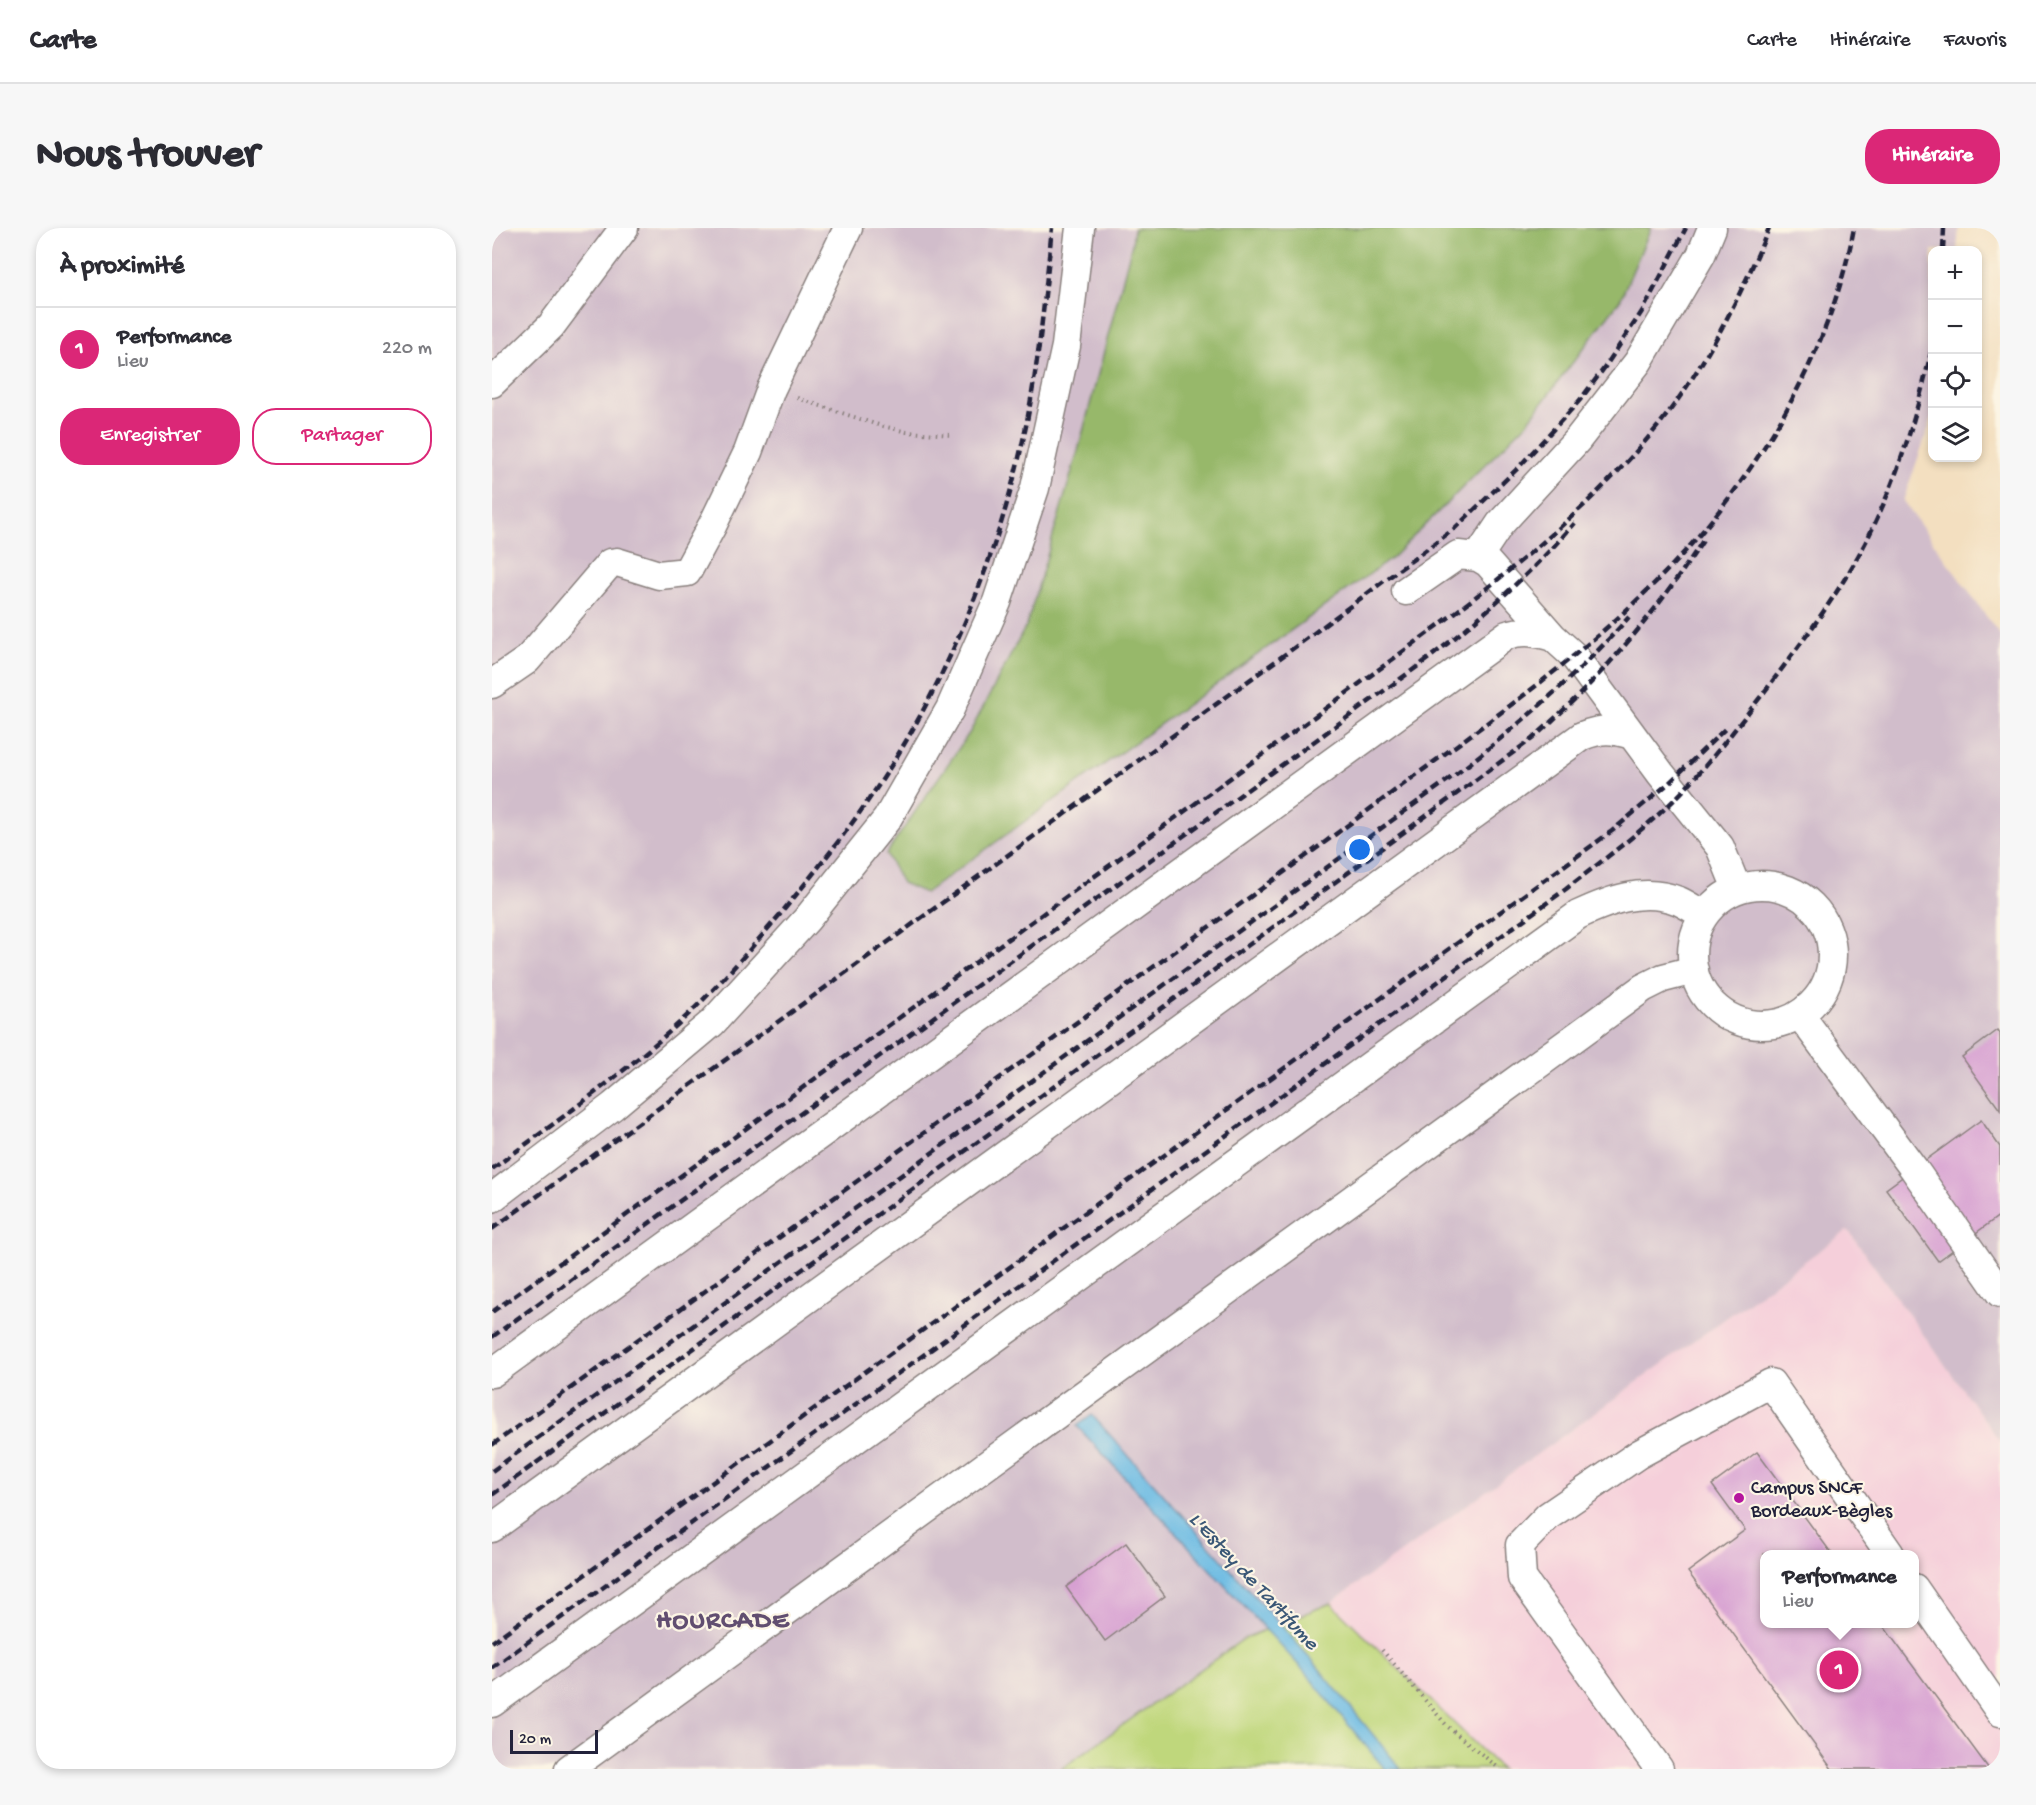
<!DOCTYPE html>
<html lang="fr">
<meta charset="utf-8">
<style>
body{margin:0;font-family:"Gochi Hand",sans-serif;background:#f7f7f7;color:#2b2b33}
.controls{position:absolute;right:18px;top:18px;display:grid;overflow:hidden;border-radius:12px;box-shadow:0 3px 9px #0003}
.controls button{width:54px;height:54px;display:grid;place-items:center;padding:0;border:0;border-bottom:2px solid #e1e1e2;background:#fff;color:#2b2b33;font:30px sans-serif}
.scale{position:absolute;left:18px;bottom:15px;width:88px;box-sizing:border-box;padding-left:6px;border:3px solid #22223b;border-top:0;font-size:16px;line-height:21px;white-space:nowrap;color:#22223b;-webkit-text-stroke:4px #fcf5e5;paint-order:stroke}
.you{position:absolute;left:868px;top:622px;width:21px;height:21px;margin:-15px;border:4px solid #fff;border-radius:50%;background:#1a73e8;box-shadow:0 0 0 9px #1a73e833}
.badge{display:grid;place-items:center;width:39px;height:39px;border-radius:50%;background:#db2777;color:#fff;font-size:20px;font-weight:700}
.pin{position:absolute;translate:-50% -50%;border:3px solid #fff;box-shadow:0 2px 6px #0006}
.popup{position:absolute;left:1268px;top:1322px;width:159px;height:78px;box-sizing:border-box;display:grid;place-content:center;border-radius:12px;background:#fff;filter:drop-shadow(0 2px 4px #0005);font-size:20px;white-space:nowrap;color:#7c7c81}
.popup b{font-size:22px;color:#2b2b33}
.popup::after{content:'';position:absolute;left:50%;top:100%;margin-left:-12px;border:12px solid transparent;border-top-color:#fff}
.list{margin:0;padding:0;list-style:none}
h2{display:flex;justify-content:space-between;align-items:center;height:78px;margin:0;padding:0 24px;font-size:26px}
h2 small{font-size:20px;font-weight:400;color:#7c7c81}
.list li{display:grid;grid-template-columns:39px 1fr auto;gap:18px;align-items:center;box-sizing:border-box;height:84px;padding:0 24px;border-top:2px solid #e1e1e2}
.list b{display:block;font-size:22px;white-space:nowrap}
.list p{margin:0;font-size:20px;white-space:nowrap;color:#7c7c81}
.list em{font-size:20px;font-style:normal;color:#7c7c81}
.actions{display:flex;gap:12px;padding:18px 24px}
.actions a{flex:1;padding:14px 0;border:2px solid #db2777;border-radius:24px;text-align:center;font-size:21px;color:#db2777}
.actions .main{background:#db2777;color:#fff}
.icon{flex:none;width:33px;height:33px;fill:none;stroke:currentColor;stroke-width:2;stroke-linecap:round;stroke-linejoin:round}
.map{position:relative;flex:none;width:1508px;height:1541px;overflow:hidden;border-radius:24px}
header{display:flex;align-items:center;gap:36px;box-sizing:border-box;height:84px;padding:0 30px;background:#fff;border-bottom:2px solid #e1e1e2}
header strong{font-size:28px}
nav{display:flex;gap:33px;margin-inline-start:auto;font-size:21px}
.intro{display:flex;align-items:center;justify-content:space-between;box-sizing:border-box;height:144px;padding:0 36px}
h1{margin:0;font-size:42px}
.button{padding:15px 27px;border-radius:24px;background:#db2777;color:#fff;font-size:21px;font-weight:700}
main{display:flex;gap:36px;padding:0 36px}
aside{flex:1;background:#fff;border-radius:24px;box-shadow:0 3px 9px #0003}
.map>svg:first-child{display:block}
.built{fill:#f5cfda;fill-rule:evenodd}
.industrial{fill:#d1bdcb}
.green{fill:#bfd77b;stroke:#707c5b;stroke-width:1.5}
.forest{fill:#97b86b;stroke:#5c6d53;stroke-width:1.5}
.water{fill:#67b9e3;stroke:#446e8f;stroke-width:1.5}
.building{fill:#d7a0d2}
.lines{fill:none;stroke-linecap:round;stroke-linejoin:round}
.minor-casing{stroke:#8a807e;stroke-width:31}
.path{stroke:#8a807e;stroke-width:4;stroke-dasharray:1.5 4.5;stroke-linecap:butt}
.minor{stroke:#fff;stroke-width:28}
.rail{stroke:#22223b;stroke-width:4.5;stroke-dasharray:9 4.5;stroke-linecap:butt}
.poi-dot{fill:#b5179e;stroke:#fcf5e5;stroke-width:2}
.labels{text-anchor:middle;stroke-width:4.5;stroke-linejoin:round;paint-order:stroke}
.poi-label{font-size:20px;fill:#22223b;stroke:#fcf5e5;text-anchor:start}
.water-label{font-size:21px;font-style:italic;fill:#3a5776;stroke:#fcf5e5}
.district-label{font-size:26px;font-weight:bold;letter-spacing:1.5px;fill:#614e70;stroke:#fcf5e5}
</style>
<header>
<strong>Carte</strong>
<nav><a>Carte</a><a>Itinéraire</a><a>Favoris</a></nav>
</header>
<div class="intro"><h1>Nous trouver</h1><a class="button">Itinéraire</a></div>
<main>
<aside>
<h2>À proximité<small></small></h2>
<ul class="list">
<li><span class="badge">1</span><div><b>Performance</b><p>Lieu</p></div><em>220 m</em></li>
</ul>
<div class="actions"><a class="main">Enregistrer</a><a>Partager</a></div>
</aside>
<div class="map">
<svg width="1508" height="1541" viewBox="0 0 1508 1541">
<rect width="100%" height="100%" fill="#fcf5e5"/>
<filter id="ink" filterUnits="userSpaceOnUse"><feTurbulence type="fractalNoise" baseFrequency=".0167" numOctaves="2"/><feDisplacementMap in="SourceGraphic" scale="12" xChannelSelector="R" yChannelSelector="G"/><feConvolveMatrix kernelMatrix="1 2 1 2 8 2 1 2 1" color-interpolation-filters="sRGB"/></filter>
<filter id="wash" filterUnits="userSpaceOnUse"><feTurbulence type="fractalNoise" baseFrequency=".008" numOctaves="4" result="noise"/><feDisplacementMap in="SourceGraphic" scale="24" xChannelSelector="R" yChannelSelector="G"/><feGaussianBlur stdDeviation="1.35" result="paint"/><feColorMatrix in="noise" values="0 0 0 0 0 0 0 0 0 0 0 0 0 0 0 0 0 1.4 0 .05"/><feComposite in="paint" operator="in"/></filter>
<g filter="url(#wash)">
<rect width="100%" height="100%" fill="#f3dfc0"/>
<path class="built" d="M1356 1002 1508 1213V1541H1009L839 1375ZM1272 1326H1422V1396H1272Z"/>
<path class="industrial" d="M0 0H642L640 16 586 223 535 396 478 504 433 665 900 330 1035 195 1128 72 1159 0H1467L1465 22H1440V190L1411 273 1508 407V1213L1356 1002 839 1375 753 1410 569 1541H0Z"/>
<path class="green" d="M839 1375 1009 1541H569L753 1410Z"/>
<path class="forest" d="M642 0H1159L1128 72 1035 195 900 330 433 665 410 655 394 626 478 504 535 396 586 223 640 16Z"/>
<path class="water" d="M600 1187 821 1433 909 1541H893L812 1443 585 1198Z"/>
<g id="blocks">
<path class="building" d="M1506 802 1508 805V882L1470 829Z
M1489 892 1508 919V987L1446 1033 1394 961Z
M1265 1224 1340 1326H1272V1396H1390L1497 1541H1340L1196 1344 1253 1302 1220 1257Z
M634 1315 673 1368 613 1413 574 1359Z"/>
</g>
</g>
<g filter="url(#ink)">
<use href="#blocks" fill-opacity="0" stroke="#8a807e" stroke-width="1.5"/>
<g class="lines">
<g class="minor-casing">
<path id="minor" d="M0 155 59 98 132 0
M986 329 1008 296 1086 211 1146 134 1209 27 1220 0
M914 363 966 327 986 329 996 335 1061 409 1082 428 1169 546 1228 619 1245 661
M0 456 35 432 118 335 125 334 167 347 195 344 221 296 256 224 279 161 356 0
M1200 727a70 70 0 1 1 140 0a70 70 0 1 1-140 0Z
M1308 787 1422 941 1508 1065
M0 970 121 878 220 795 315 691 395 591 458 481 505 374 543 260 574 118 588 0
M0 1145 1015 407C1032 402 1044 404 1061 409
M0 1300 1090 508C1110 500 1120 501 1140 507
M1422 1360 1508 1484
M0 1475 1086 687C1118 672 1151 659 1187 673 1196 677 1204 683 1212 687
M77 1541 1151 760 1171 750 1202 742
M1167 1541 1030 1350 1028 1317 1056 1288 1147 1226 1279 1155 1398 1326"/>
</g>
<path class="path" d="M305 170 383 196 415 204 461 207
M890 1422 956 1499 1008 1541"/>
<use href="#minor" class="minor"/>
<path class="rail" d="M1451 22 1452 0
M0 941C63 895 127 849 185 797 223 762 257 723 290 684 323 644 355 604 384 561 454 457 509 322 534 198 547 133 553 66 560 0
M0 1001 810 414 962 301 1026 240 1088 172 1113 139 1151 82 1194 0
M0 1084C200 940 400 795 600 650 695 582 789 513 882 445 985 369 1090 293 1170 193 1215 135 1249 67 1277 0
M0 1109 929 436C985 394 1036 348 1083 295
M0 1217C248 1038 495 859 743 680 813 629 883 577 954 525 1039 463 1125 399 1196 320 1275 231 1340 118 1362 0
M0 1243 967 544C1030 494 1084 449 1137 389
M0 1267 1040 511C1109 450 1162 388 1212 311
M0 1414 1120 603 1177 555 1235 499
M0 1440 1074 661C1112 631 1151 603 1186 568 1216 537 1243 501 1270 467 1314 409 1359 351 1388 284 1412 231 1427 176 1440 120"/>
</g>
</g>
<circle class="poi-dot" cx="1247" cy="1270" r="6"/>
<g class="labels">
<g class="poi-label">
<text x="1259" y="1265">Campus SNCF<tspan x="1259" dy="23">Bordeaux-Bègles</tspan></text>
</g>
<g class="water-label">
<text transform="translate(763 1352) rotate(47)" y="7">L'Estey de Tartifume</text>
</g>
<g class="district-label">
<text x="231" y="1399">HOURCADE</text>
</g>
</g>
</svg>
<div class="controls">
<button>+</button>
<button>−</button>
<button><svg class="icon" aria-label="locate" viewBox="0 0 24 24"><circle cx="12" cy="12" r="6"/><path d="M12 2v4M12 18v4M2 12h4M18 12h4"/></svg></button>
<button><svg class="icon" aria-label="layers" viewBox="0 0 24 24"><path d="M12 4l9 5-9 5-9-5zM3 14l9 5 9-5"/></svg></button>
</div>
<div class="scale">20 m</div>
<div class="you"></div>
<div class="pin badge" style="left:1347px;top:1442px">1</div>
<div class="popup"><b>Performance</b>Lieu</div>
</div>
</main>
